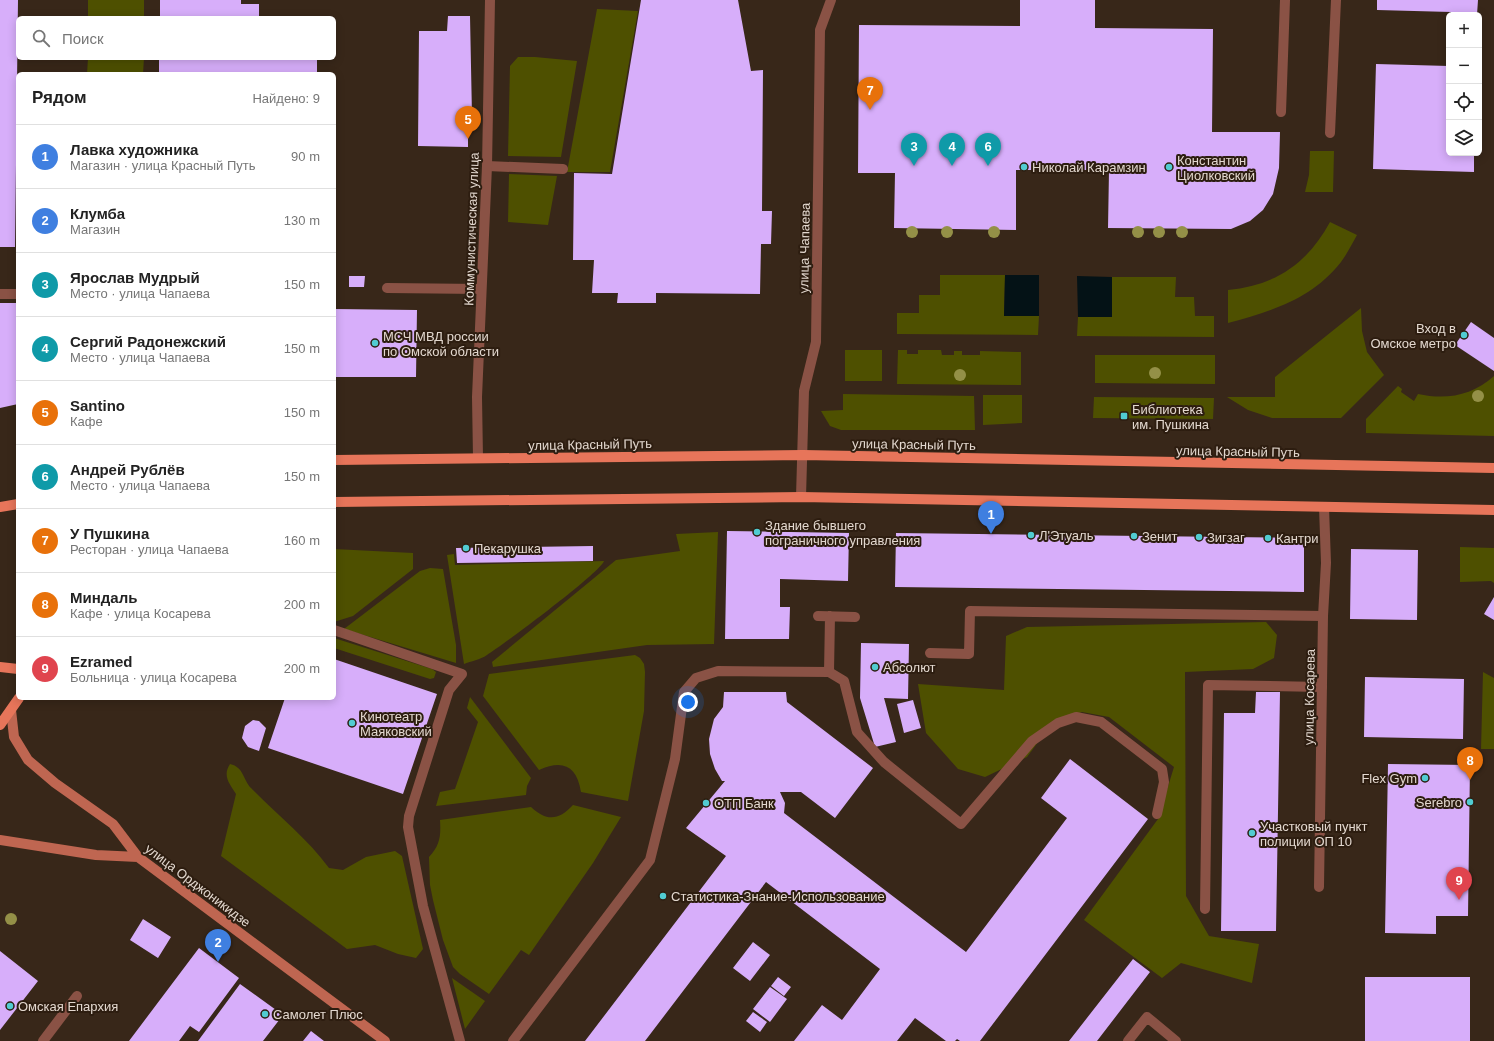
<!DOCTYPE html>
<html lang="ru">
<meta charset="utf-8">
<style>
body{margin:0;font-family:Arial,sans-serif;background:#f6f6f6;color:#222}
.controls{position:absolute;right:12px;top:12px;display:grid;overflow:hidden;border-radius:6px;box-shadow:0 2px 10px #0003}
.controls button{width:36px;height:36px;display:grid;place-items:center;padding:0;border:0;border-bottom:1px solid #e0e0e0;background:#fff;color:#222;font:20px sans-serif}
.you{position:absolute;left:688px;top:702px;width:14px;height:14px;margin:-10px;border:3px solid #fff;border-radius:50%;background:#1a73e8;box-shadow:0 0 0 6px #1a73e833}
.badge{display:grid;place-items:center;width:26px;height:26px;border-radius:50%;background:#db2777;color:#fff;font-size:13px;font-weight:700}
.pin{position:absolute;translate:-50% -33px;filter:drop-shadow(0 1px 2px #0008)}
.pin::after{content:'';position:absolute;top:21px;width:14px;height:12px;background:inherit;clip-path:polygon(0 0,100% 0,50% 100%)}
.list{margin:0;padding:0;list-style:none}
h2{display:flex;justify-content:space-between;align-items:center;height:52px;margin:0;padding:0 16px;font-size:17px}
h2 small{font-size:13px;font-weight:400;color:#767676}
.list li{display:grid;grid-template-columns:26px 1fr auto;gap:12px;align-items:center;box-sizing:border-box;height:64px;padding:0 16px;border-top:1px solid #e0e0e0}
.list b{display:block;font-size:15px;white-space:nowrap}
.list p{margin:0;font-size:13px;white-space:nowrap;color:#767676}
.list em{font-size:13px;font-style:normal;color:#767676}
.icon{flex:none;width:22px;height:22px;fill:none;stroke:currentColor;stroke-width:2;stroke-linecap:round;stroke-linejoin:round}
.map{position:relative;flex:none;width:1494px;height:1041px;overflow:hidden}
.search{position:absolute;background:#fff;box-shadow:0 2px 10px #0003;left:16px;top:16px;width:320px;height:44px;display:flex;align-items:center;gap:10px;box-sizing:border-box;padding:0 14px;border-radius:6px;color:#767676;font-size:15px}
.panel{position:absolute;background:#fff;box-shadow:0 2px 10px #0003;left:16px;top:72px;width:320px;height:628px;border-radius:6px}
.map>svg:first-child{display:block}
.green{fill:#4e5000}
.water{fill:#041216}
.building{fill:#d7aefa}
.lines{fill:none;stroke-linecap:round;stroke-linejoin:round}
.service{stroke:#8a5245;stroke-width:10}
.minor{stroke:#8a5245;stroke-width:10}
.secondary{stroke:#bf6651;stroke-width:10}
.primary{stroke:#e7755a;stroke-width:10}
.tree{fill:#949047}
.poi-dot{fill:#51ccd2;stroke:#2d1d10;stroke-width:1.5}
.labels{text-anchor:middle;stroke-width:4;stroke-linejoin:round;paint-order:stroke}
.poi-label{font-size:13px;fill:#e3d8cf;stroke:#2d1d10;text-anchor:start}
.street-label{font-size:13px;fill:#e3d8cf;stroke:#2d1d10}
</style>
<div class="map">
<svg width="1494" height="1041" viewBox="0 0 1494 1041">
<rect width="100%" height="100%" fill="#382719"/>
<path class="green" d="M88 0H144V18H88Z
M597 9 638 11 610 172H567Z
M518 57H535L577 61 561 157 508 156 510 66Z
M88 58H144L143 74H87Z
M1310 151H1334L1333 192H1305L1309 175Z
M509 174 557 176 548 225 508 222Z
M1330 222 1357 235C1352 244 1347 254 1341 262 1312 299 1272 311 1228 323V290C1276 285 1307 264 1330 222Z
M940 275H1005L1004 316H1039L1038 335 897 334V313H919V295H940Z
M1112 277H1176L1175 297H1194L1195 316H1214V337L1077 336 1078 317H1112Z
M1361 308 1362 331 1367 352 1384 375 1341 418H1272L1248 410 1227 397H1275V377Z
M845 350H882V381H845Z
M898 350H907V354H918V350H941L942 355H954V351H962V355H980V351L1021 352V385L897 384Z
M1095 355H1215V384L1095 383Z
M1494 376V436L1366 433V419L1398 386 1402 389 1401 392 1414 401 1418 394C1446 400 1472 396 1494 376Z
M843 394 974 396 975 430H841L830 426 821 411 843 410Z
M983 395H1022V423L983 425Z
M1094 397 1214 398 1213 419 1093 418Z
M718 532 714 644 647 645 493 667 492 662 616 560 680 551 676 534Z
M1460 547 1494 548V583L1491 581 1460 582Z
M334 549 413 553V569L353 616 334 622Z
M454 554 455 565 604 561C600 573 503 645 487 655 480 660 471 661 464 664L447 555Z
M430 568 443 569 456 645V663L344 629 420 571Z
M1266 622 1277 635 1274 658 1253 669 1185 672 1186 896 1209 936 1259 944 1252 983 1181 963 1162 978 1084 920 1158 819 1174 767 1109 717 1082 712 1053 722 1027 757 985 777 958 769 926 733 918 684 1004 690 1006 636 1027 627Z
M334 638 432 669 436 672 434 678 430 679 334 648Z
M635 655 640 658 644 664 645 672 644 711 628 801 581 792C577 766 563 759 539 770L483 696 489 674Z
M1483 672 1494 678V749H1481Z
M470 697 531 778 527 786 526 795 436 806 440 792 455 789 478 722 467 708Z
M230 764C244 767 243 780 251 788 277 815 307 838 329 868L343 870 366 857 395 851 402 856 423 949 416 958 398 954 375 945 347 949 221 856 236 794C230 784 222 776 230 764Z
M573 805 621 817 593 863 529 955 521 950 489 994 460 974 453 967 443 940 433 900 430 885 429 857C440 845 441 836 440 820L531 807C547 822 559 820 573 805Z
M452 978 485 1001 465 1029Z"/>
<path class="water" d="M1005 275H1039V316H1004Z
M1077 276 1112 277V317H1078Z"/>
<path class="building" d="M0 0H18L15 247H0Z
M160 0H241V4H259V18H160Z
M641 0H738L751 71 763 70 762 211H772L771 244H761L760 294 656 293V303H617L618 293H592L594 260H573L574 173 612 174Z
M1020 0H1095V28L1213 29 1212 132H1280L1279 168 1273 194 1263 210 1250 221 1231 229 1108 228 1109 170H1016V230L894 228 895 173H858L859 25 1020 26Z
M1377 0H1478L1477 15H1451V12L1377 10Z
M448 16H470L472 116H468V147L418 146 419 31H447Z
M159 58H317V74H159Z
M1376 64 1449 66V153H1474V172L1373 169Z
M349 276H365L364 287H349Z
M0 303H18V404L0 408Z
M334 309 417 310 416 377H334Z
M1471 322 1494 338V371L1455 345Z
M727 531 849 533 848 581 780 579V607H790L789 639H725Z
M896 533 1304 538V592L895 587Z
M593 546V561L457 563 456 548Z
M1351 549 1418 550 1417 620 1350 619Z
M1494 597V620L1484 614Z
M861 643 909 644 908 699 884 698 896 742 875 747 860 698Z
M334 659 437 694 403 794 268 748 285 698H334Z
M1365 677 1464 679 1463 739 1364 737Z
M724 692H786L787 702 873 768 835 818 801 792H780L785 803 784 813 966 952 1067 818 1041 798 1070 759 1148 819 980 1041H960L957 1039 955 1041H946L915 1018 897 1041H794L822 1005 842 1020 880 969 766 882 645 1041H585L726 856 686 828 725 781H722L715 769 710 754 709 739 714 719 723 707Z
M1256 692H1280L1276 931H1221L1224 713H1255Z
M913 700 921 728 904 733 897 704Z
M253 720 259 721 266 728 259 751 248 747 242 738 245 726Z
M1388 764 1470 765 1468 916H1436V934L1385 933Z
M143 919 171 937 158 958 130 940Z
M753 942 770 955 750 981 733 968Z
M199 948 239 978 199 1032 190 1026 179 1041H129Z
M0 951 38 981 0 1030Z
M1133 959 1150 972 1097 1041H1069Z
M778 977 791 987 784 996 771 986Z
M1365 977H1470V1041H1365Z
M240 984 283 1015 263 1041H198Z
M770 987 787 999 770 1022 753 1009Z
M753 1012 767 1022 760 1032 746 1021Z
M311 1031 324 1041H303Z"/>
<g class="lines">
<path class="service" d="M1281 112 1285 0
M1330 133 1336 0
M487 166 563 169
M387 288 481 289
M0 294H18
M818 616 855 617
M334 630 462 674 449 690 409 816 408 827 423 906 460 1041
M930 653 969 654 970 611 1323 616
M829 672 830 616
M1205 909 1208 685 1322 687
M43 1041 77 996
M513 1041 650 860 675 759 684 692 696 678 718 671 829 672 844 681 857 732 884 762 961 824 1032 741 1058 723 1076 717 1101 722 1162 769 1164 782 1157 814
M1128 1041 1147 1017 1176 1041"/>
<path class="minor" d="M478 458 477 397 487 166 490 0
M801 497 804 391 816 342 820 30 831 0
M1319 887 1323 616 1326 563 1324 507"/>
<path class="secondary" d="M11 710 14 737 28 760 55 783 113 824 138 857 385 1041
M0 840 96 855 138 857"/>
<path class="primary" d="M334 460 803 455 1494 468
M334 502 801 497 1494 510
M0 507 18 504
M0 667 18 669
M0 725 19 698"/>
</g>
<g class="tree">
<circle cx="912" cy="232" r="6"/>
<circle cx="947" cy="232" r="6"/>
<circle cx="994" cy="232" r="6"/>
<circle cx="1138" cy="232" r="6"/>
<circle cx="1159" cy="232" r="6"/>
<circle cx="1182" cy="232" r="6"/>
<circle cx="1155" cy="373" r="6"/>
<circle cx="960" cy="375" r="6"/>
<circle cx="1478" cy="396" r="6"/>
<circle cx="11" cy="919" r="6"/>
</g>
<g class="poi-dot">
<circle cx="1024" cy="167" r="4"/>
<circle cx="1169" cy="167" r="4"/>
<circle cx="1464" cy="335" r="4"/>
<circle cx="375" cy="343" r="4"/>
<rect x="1120" y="412" width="8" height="8" rx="2"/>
<circle cx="757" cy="532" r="4"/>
<circle cx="1031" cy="535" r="4"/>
<circle cx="1134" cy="536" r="4"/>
<circle cx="1199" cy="537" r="4"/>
<circle cx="1268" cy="538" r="4"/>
<circle cx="466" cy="548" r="4"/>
<circle cx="875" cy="667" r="4"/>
<circle cx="352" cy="723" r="4"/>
<circle cx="1425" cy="778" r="4"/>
<circle cx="1470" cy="802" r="4"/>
<circle cx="706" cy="803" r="4"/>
<circle cx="1252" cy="833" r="4"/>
<circle cx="663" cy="896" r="4"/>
<circle cx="10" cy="1006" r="4"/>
<circle cx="265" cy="1014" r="4"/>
</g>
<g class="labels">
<g class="poi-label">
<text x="1177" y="165">Константин<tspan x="1177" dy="15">Циолковский</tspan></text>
<text x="1032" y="172">Николай Карамзин</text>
<text x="1456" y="333" text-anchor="end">Вход в<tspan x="1456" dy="15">Омское метро</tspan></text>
<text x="383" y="341">МСЧ МВД россии<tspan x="383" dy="15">по Омской области</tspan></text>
<text x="1132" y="414">Библиотека<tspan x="1132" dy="15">им. Пушкина</tspan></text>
<text x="765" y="530">Здание бывшего<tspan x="765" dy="15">пограничного управления</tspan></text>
<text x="1039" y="540">Л'Этуаль</text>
<text x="1142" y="541">Зенит</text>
<text x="1207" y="542">Зигзаг</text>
<text x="1276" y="543">Кантри</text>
<text x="474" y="553">Пекарушка</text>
<text x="883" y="672">Абсолют</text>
<text x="360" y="721">Кинотеатр<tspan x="360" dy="15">Маяковский</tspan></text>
<text x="1417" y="783" text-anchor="end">Flex Gym</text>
<text x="1462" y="807" text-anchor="end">Serebro</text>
<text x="714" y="808">ОТП Банк</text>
<text x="1260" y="831">Участковый пункт<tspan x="1260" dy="15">полиции ОП 10</tspan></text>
<text x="671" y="901">Статистика-Знание-Использование</text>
<text x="18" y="1011">Омская Епархия</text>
<text x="273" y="1019">Самолет Плюс</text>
</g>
<g class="street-label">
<text transform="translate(471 229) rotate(-88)" y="5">Коммунистическая улица</text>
<text transform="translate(804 248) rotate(-89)" y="5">улица Чапаева</text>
<text transform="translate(590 444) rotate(-1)" y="5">улица Красный Путь</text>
<text transform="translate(914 444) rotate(1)" y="5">улица Красный Путь</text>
<text transform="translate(1238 451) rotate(1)" y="5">улица Красный Путь</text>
<text transform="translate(1309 697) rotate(-89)" y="5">улица Косарева</text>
<text transform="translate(198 885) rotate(37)" y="5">улица Орджоникидзе</text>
</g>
</g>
</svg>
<div class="controls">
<button>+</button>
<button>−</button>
<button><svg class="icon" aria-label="locate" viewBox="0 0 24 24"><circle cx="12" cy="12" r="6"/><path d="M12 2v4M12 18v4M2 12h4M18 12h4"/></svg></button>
<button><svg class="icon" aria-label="layers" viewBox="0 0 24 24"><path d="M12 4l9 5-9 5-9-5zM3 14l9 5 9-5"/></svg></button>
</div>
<div class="you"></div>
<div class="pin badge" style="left:991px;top:534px;background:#3f7fe0">1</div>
<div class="pin badge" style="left:218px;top:962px;background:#3f7fe0">2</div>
<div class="pin badge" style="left:914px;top:166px;background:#0f9aa8">3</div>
<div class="pin badge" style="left:952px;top:166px;background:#0f9aa8">4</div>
<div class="pin badge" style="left:468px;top:139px;background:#e8710a">5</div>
<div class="pin badge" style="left:988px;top:166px;background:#0f9aa8">6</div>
<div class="pin badge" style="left:870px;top:110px;background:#e8710a">7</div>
<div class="pin badge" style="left:1470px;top:780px;background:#e8710a">8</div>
<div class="pin badge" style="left:1459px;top:900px;background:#e0444e">9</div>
<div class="search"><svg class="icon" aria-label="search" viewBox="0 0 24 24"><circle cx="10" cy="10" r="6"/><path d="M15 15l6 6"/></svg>Поиск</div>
<section class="panel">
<h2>Рядом<small>Найдено: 9</small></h2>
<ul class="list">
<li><span class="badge" style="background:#3f7fe0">1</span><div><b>Лавка художника</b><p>Магазин · улица Красный Путь</p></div><em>90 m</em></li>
<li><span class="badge" style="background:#3f7fe0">2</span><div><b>Клумба</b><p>Магазин</p></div><em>130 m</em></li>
<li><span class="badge" style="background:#0f9aa8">3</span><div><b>Ярослав Мудрый</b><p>Место · улица Чапаева</p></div><em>150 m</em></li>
<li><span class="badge" style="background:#0f9aa8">4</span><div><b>Сергий Радонежский</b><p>Место · улица Чапаева</p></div><em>150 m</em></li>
<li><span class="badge" style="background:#e8710a">5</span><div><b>Santino</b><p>Кафе</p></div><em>150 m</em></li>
<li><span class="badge" style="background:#0f9aa8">6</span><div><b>Андрей Рублёв</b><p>Место · улица Чапаева</p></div><em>150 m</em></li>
<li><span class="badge" style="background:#e8710a">7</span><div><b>У Пушкина</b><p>Ресторан · улица Чапаева</p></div><em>160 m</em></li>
<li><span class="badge" style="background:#e8710a">8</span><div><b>Миндаль</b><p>Кафе · улица Косарева</p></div><em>200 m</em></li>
<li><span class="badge" style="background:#e0444e">9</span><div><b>Ezramed</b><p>Больница · улица Косарева</p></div><em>200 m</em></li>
</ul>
</section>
</div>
